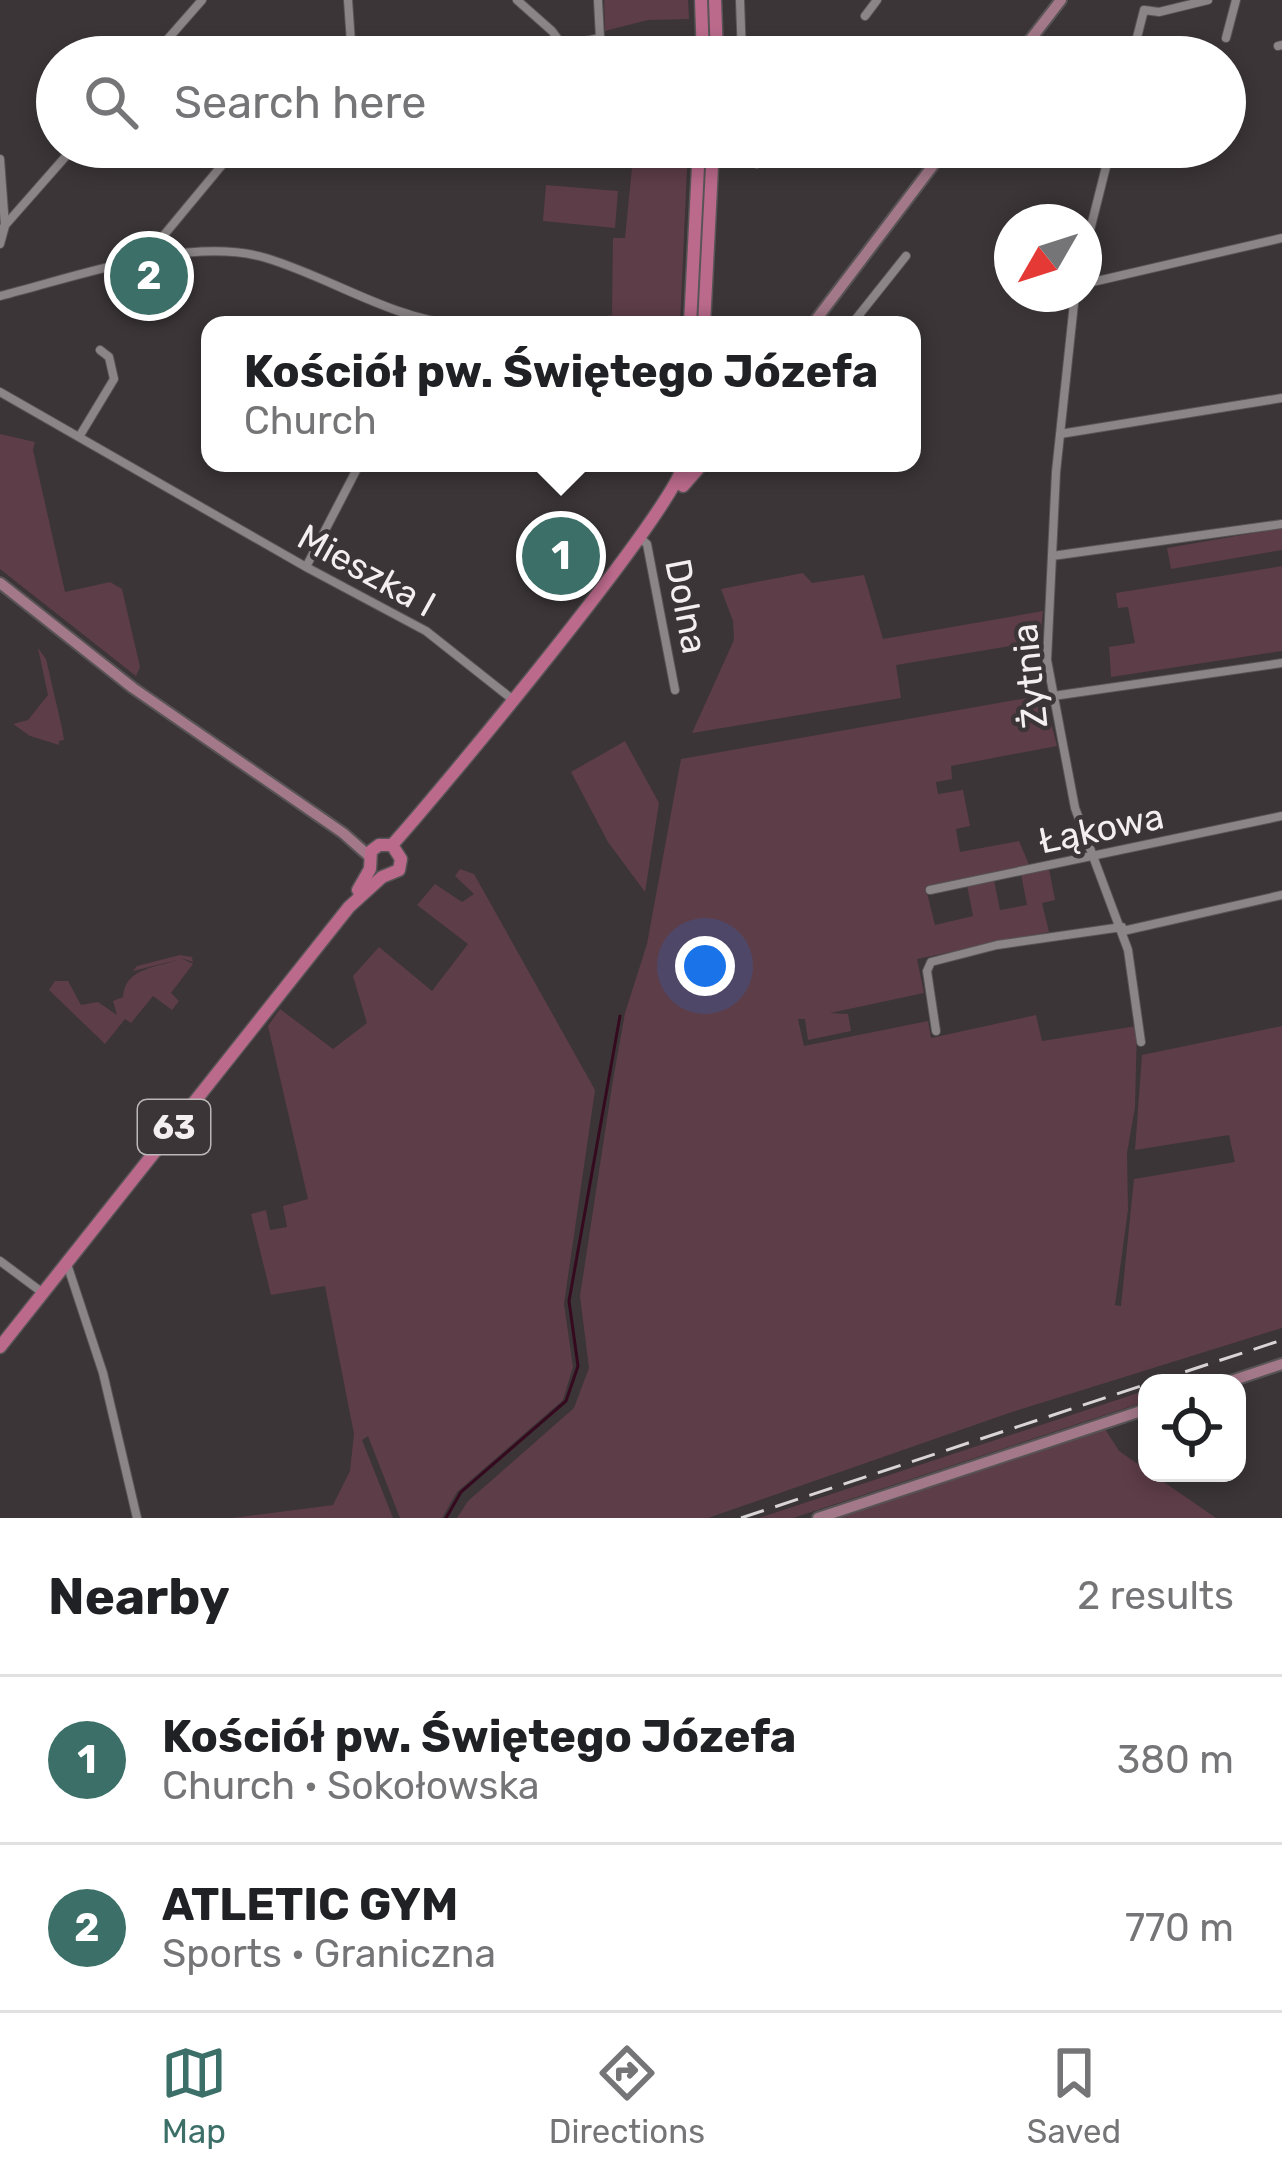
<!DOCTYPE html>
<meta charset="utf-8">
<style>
body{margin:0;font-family:Rubik,sans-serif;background:#f6f6f6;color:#202124}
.controls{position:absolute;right:36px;bottom:36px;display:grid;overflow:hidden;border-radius:24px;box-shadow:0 6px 18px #0003}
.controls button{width:108px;height:108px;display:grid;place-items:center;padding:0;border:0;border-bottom:3px solid #e0e0e0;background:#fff;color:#202124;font:60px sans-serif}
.compass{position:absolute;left:994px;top:204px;width:108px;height:108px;border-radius:50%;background:#fff;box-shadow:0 6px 18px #0003;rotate:231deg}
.you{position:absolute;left:705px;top:966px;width:42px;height:42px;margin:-30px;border:9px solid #fff;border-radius:50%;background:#1a73e8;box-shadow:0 0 0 18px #1a73e833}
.badge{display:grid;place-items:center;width:78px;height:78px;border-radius:50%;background:#3b6f68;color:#fff;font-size:39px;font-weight:700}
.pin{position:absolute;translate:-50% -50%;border:6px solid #fff;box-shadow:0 3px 12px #0006}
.popup{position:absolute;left:201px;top:316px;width:720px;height:156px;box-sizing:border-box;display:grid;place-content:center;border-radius:24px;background:#fff;filter:drop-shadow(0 3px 9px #0005);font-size:39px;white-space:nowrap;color:#757577}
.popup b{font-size:45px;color:#202124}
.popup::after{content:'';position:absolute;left:50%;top:100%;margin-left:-24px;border:24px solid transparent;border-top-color:#fff}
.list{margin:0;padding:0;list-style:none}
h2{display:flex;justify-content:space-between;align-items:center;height:156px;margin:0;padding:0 48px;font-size:51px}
h2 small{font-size:39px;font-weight:400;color:#757577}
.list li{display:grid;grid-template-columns:78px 1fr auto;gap:36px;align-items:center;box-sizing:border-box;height:168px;padding:0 48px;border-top:3px solid #e0e0e0}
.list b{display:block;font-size:45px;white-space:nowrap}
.list p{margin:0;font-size:39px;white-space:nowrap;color:#757577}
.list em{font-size:39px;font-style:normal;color:#757577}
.icon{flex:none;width:66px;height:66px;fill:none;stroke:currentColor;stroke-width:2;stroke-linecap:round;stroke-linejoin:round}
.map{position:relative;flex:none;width:1282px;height:1518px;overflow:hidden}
.search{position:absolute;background:#fff;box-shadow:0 6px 18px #0003;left:36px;right:36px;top:36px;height:132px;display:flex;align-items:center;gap:30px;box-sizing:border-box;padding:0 42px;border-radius:66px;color:#757577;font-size:45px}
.sheet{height:492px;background:#fff}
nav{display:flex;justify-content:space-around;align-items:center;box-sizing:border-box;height:168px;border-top:3px solid #e0e0e0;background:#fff;font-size:33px;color:#757577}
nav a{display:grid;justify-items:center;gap:6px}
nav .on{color:#3b6f68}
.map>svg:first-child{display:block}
.green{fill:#5d3d48}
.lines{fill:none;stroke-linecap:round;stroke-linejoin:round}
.stream{stroke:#360a1e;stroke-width:3}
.street-casing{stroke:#585455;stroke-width:10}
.secondary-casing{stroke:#585455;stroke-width:14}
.primary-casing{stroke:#585455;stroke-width:15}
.street{stroke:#8b8587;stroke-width:8}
.secondary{stroke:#a37889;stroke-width:10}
.primary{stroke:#bb6a8c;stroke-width:12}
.rail{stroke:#d9d4d6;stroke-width:3;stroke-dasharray:24 12;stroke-linecap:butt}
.labels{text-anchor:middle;stroke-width:9;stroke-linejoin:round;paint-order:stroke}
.shield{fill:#3b3537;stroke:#bcb7b8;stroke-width:3}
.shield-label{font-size:33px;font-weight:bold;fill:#f3eff0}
.street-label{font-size:36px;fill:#f3eff0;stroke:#3b3537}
</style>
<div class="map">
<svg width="1282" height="1518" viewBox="0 0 1282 1518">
<rect width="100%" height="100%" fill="#3b3537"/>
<path class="green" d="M604 0H688L689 19 648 20 605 31Z
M634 147H688L680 325H605L606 316 612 315 613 238H625Z
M546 185 618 191 615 228 543 221Z
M0 434 35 442 33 450 65 592 110 582 122 589 140 667 136 676 0 569Z
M1282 528V550L1171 569 1167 548Z
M1282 566V651L1111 677 1109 647 1135 643 1128 607 1118 608 1116 593Z
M803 573 812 583 864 575 883 639 1043 611 1040 641 896 665 901 698 692 733 734 640 733 621 721 589Z
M38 648 46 659 62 728 64 740 59 741V745L30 736 13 724 28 720 48 695Z
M1044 695 1057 746 951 766 952 779 936 782 938 794 963 790 970 826 956 829 960 852 1019 841 1030 867 926 889 935 925 973 916 967 885 994 880 1000 910 1027 905 1021 874 1049 869 1055 900 1042 903 1049 932 917 959 924 993 830 1013 848 1014 851 1031 808 1040 805 1019H798L804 1046 928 1021 931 1038 1036 1015 1042 1041 1137 1026 1135 1107 1127 1153 1128 1210 1115 1305 1121 1306 1134 1179 1235 1162 1229 1135 1135 1150 1142 1055 1282 1026V1328L1009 1413 708 1518H457L468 1501 574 1408 589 1368 580 1296 612 1086 625 1013 647 944 681 759Z
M625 741 659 803 645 892 608 842 571 772Z
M460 869 474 874 595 1090 564 1304 573 1367 563 1400 457 1492 442 1518H400L368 1436 362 1440 393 1518H232L333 1505 350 1471 354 1434 325 1286 271 1295 251 1214 266 1210 270 1230 287 1227 283 1206 308 1199 268 1026 280 1009 333 1049 367 1023 353 976 379 947 432 991 468 944 417 905 435 884 462 902 474 894 455 876Z
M180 955 192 957 193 962 181 958 193 964 171 993 179 1001 172 1010 153 996 131 1023 125 1019 105 1044 49 990 55 981H68L81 1005 98 1002 117 1015 113 1001 123 997C125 968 155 968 177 960L133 971 137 966Z
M1147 1390V1401L1138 1404 793 1518H759Z
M1105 1429 1119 1451 1216 1518H839Z"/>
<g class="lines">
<path class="stream" d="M446 1518 461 1492 566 1401 578 1366 569 1301 620 1016"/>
<g class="street-casing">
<path id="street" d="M348 0 352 57
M517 0 552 31 563 46
M740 0 742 57
M865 16 877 0
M1226 38 1236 0
M1278 46 1282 45
M152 57 202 0
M508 57 600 38 598 0
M1132 57 1144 10 1159 12 1208 0
M743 147 757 164
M0 159 5 226 0 244
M0 231 74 147
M1084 254 1111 147
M150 259 159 241 237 147
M1084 284 1282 238
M1075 294 1056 472 1047 660 1075 808 1128 950 1141 1042
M0 296C76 277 189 235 266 258 332 278 389 318 459 325
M851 325 906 256
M0 392 306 567 426 631 512 699
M1060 434 1282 398
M79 437 114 379 109 357 100 350
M640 538 647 544 675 690
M1052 556 1282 524
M306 567 360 463
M1053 696 1282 663
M930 890 1282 816
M1123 931 1282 895
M936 1031 927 971 931 962 997 945 1122 927
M0 1261 43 1293
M67 1264 103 1373 137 1518"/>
</g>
<g class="secondary-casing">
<path id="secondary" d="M1017 57 1061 0
M812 325 947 147
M0 583 133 688 343 833 369 856
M1225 1383 1282 1364
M818 1518 1147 1409"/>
</g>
<g class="primary-casing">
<path id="primary" d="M701 0 703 57
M715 0 717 57
M690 325 699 147
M704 325 713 147
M683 486 703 463
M392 845C433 800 683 500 683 463
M358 890 370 869 371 851 379 845H392
M0 1347 349 907 382 877 399 870 401 859 392 845"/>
</g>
<use href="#street" class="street"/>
<use href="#secondary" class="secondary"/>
<use href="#primary" class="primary"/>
<path class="rail" d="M1151 1383 1282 1340
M741 1518 1147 1384"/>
</g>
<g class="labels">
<rect class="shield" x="138" y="1100" width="72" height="54" rx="9"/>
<g class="shield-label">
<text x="174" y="1139">63</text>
</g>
<g class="street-label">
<text transform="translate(367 570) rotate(29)" y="13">Mieszka I</text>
<text transform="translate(687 606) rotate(79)" y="13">Dolna</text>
<text transform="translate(1029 676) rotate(-96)" y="13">Żytnia</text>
<text transform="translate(1101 828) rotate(-12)" y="13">Łąkowa</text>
</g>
</g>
</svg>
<div class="controls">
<button><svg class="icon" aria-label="locate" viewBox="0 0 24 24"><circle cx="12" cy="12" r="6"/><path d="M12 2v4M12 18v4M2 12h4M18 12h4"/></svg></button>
</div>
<svg class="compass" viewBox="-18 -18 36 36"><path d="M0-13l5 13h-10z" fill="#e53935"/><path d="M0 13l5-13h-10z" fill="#757577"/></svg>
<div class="you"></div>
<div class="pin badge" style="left:561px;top:556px">1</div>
<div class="popup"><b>Kościół pw. Świętego Józefa</b>Church</div>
<div class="pin badge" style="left:149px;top:276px">2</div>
<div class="search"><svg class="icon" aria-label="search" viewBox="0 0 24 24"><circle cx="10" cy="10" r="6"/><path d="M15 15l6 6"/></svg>Search here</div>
</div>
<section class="sheet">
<h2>Nearby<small>2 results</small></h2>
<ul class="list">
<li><span class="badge">1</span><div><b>Kościół pw. Świętego Józefa</b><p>Church · Sokołowska</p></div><em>380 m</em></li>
<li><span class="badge">2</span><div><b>ATLETIC GYM</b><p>Sports · Graniczna</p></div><em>770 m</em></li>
</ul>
</section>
<nav>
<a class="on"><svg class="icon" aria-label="map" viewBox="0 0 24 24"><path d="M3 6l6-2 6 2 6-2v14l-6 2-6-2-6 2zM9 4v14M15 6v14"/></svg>Map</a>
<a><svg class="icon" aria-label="directions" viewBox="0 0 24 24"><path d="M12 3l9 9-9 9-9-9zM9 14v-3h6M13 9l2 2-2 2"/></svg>Directions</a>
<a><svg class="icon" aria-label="saved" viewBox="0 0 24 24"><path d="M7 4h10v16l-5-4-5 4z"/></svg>Saved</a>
</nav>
